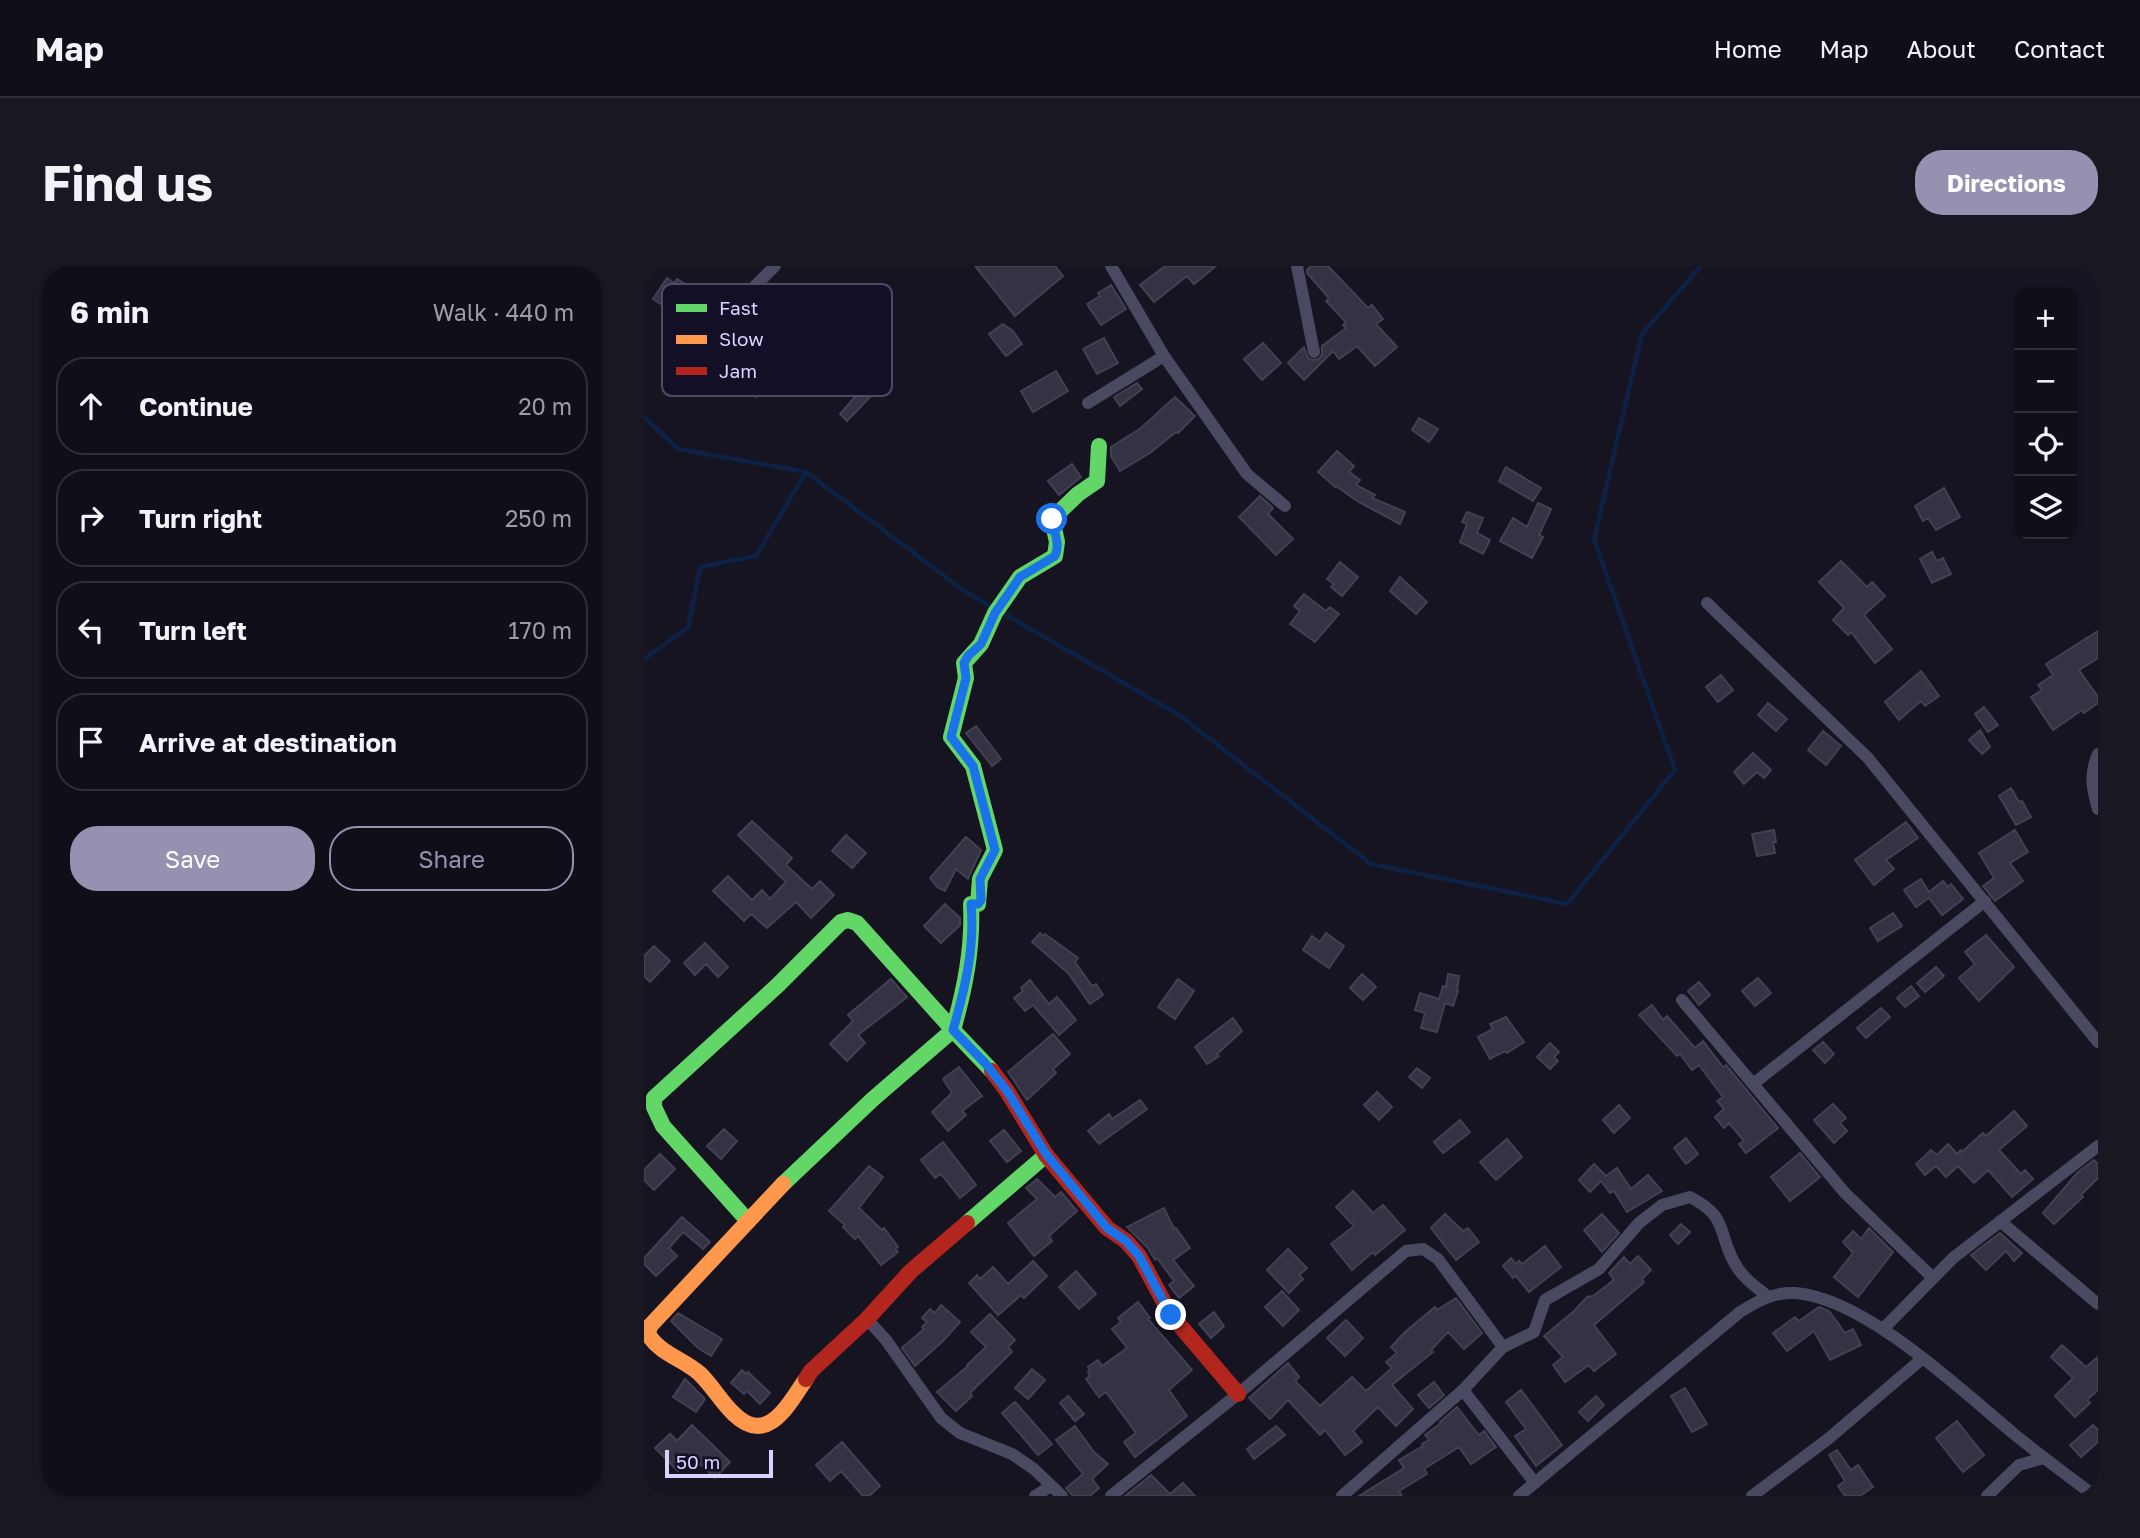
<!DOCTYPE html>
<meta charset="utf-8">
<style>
body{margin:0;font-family:"Golos Text",sans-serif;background:#191822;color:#f1f3f6}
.controls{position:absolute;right:21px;top:21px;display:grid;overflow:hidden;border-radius:14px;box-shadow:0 2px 5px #0004}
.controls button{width:63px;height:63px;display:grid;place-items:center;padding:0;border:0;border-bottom:2px solid #302f38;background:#100f19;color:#f1f3f6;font:35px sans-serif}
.scale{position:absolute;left:21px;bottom:18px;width:108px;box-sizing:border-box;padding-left:7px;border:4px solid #d9d4ff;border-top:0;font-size:19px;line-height:24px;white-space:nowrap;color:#d9d4ff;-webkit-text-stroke:5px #130f26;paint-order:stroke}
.stop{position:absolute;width:21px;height:21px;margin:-16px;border:5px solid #1a73e8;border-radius:50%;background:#fff}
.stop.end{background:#1a73e8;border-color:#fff;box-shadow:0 2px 7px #0008}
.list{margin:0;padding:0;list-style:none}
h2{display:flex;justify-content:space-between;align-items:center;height:91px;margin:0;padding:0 28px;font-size:30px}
h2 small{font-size:23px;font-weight:400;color:#9c9ca2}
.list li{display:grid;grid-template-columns:46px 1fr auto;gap:21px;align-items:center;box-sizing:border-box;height:98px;margin:0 14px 14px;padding:0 14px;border:2px solid #302f38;border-radius:28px}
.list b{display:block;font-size:26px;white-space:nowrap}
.list em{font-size:23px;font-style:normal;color:#9c9ca2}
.actions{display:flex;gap:14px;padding:21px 28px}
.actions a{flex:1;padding:16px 0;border:2px solid #9591b1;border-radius:28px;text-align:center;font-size:24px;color:#9591b1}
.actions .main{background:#9591b1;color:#fff}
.icon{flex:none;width:38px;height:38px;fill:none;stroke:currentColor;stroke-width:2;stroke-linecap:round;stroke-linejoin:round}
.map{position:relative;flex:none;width:1454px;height:1230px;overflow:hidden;border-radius:28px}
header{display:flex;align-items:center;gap:42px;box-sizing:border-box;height:98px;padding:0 35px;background:#100f19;border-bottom:2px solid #302f38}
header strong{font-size:33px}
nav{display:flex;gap:38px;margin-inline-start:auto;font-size:24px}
.intro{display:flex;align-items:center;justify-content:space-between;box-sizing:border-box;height:168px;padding:0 42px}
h1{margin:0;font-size:49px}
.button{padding:18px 32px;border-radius:28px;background:#9591b1;color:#fff;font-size:24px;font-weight:700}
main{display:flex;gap:42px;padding:0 42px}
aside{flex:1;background:#100f19;border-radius:28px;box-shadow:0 2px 5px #0004}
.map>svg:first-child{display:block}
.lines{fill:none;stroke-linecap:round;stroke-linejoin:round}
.stream{stroke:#0d2144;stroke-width:4.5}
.building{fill:#343243;stroke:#433f54;stroke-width:2}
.street{stroke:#4a4962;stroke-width:12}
.fast{stroke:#63d668;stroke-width:16}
.slow{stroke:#ff974d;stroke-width:16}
.jam{stroke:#b3261e;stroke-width:16}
.route{stroke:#1a73e8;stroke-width:9}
.key{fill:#130f26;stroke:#4e4a67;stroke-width:2}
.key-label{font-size:19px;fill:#d9d4ff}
</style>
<header>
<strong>Map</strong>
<nav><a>Home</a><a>Map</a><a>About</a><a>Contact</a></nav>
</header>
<div class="intro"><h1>Find us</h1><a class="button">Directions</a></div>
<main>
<aside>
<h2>6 min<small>Walk · 440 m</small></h2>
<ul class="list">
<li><svg class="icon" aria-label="ahead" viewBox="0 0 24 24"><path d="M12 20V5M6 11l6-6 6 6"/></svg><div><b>Continue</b></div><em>20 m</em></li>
<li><svg class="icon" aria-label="right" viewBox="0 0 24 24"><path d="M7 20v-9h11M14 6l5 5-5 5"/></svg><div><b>Turn right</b></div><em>250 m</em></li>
<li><svg class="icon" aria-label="left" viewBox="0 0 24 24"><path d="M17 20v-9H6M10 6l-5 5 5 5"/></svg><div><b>Turn left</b></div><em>170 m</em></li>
<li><svg class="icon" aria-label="arrive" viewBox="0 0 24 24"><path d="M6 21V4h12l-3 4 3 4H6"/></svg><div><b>Arrive at destination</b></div></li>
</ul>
<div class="actions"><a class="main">Save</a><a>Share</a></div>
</aside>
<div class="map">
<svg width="1454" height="1230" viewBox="0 0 1454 1230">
<rect width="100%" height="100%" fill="#161421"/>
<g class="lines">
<path class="stream" d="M0 151 34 183 162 206 319 324 349 342
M357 346 535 449 727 598 923 638 1031 504 950 273 998 68 1057 0
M0 393 44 362 56 301 112 290 162 206"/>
</g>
<path class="building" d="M331 0H411L419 10 371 50Z
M521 0H572L550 18 543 10 510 36 496 19Z
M667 0H684L724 42 728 39 739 53 732 58 753 81 731 100 713 80 695 93 689 85 660 114 644 97 660 81 664 92 668 94 675 93 678 88V80L702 62 699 59 702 56 682 35 685 32 663 7V4Z
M23 12 30 17 33 13 43 19 40 23 48 28 34 49 9 33Z
M467 19 482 43 457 59 443 38 456 30 454 27Z
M359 58 369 65 378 78 362 90 345 68Z
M460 72 474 97 453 108 439 83Z
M85 74 105 89 102 92 127 115 112 131 70 98Z
M619 77 637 97 618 114 600 93Z
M412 105 424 125 389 146 377 125Z
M493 117 498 123 476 140 470 131Z
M218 123 226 131 203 155 196 148Z
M531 131 551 150 534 167 532 166 506 187 476 205 467 190V181L497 162Z
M775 152 794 163 785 176 768 164Z
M693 185 710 200 705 206 716 214 712 219 731 229 728 232 761 246 756 258 713 235 692 220 691 221 674 206Z
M428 198 437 211 415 229 404 215Z
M862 201 897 222 889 235 855 215Z
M1300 222 1316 251 1292 264 1284 252 1279 255 1271 240Z
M616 230 629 242 624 248 649 273 632 289 595 251Z
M894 237 907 243 895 269 899 271 888 292 856 275 869 252 883 261Z
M823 246 839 252 833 267 846 274 839 288 816 276 823 258 818 256Z
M1288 286 1293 295 1299 292 1307 308 1288 317 1276 293Z
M1197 295 1223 321 1228 316 1241 330 1220 349 1248 383 1231 397 1207 366 1204 369 1189 354 1200 342 1175 316Z
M696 296 714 311 698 330 687 321 690 318 683 313Z
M756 311 783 336 772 348 746 325Z
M660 328 682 345 686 341 695 348 671 376 646 358 656 345 650 340Z
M1454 365V392L1435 404 1454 431V437L1440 447 1438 444 1409 464 1387 431 1398 424 1394 419 1409 409 1402 398Z
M1277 405 1295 430 1281 440 1277 435 1255 454 1241 436Z
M1077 409 1089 424 1074 436 1062 421Z
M1124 437 1143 453 1132 465 1114 449Z
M1340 441 1354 459 1344 466 1331 448Z
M332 460 357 493 348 500 322 467Z
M1336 464 1346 481 1338 488 1325 474Z
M1179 465 1197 480 1182 499 1164 484Z
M1109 487 1127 504 1120 512 1113 506 1100 518 1090 506Z
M1367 522 1375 536 1378 535 1387 551 1372 559 1355 530Z
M108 555 148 592 142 599 168 623 176 615 190 629 167 652 152 636 123 662 107 648 100 655 69 625 84 610 108 634 118 624 126 633 142 616 94 569Z
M1262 556 1274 572 1242 594 1250 603 1230 619 1211 594Z
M1130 564 1132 576H1129L1131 587 1113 590 1108 568Z
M1371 564 1384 586 1366 597 1379 615 1351 635 1339 620 1350 612 1335 587Z
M202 569 222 587 208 602 188 585Z
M322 571 337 584 324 613 312 603 301 625 293 621 286 612Z
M1277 613 1285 626 1299 615 1304 621 1307 618 1319 633 1298 649 1285 632 1272 641 1260 624Z
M301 638 316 652V659L297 677 280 660Z
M1249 647 1258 660 1234 675 1226 662Z
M396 667 399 670 401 668 434 692 431 696 448 720 452 718 459 729 446 738 424 707 388 676Z
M682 667 700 680 685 702 659 684 668 670 676 676Z
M1342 669 1370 701 1335 735 1315 712 1331 698 1321 686Z
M61 677 84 701 74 711 62 698 51 709 40 697Z
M10 680 26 695 6 716 0 710V690Z
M1292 701 1300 710 1281 726 1273 717Z
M718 708 732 721 719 734 706 722Z
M804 708 815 710 813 725H814L809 740 801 737 793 766 777 762 781 747 771 744 776 727 795 733 799 720 802 721Z
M1114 712 1127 727 1111 740 1098 725Z
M247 713 263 731 214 769 221 777 203 795 186 778 209 755 204 749Z
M534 713 550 725 531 753 514 741Z
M386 714 405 738 413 731 432 754 415 769 389 739 381 745 370 732 379 725 377 722Z
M1055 716 1066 729 1055 739 1044 725Z
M1267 720 1275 730 1261 741 1253 732Z
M1008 739 1019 754 1023 750 1051 782 1059 775 1079 801 1082 799 1134 862 1102 887 1095 878 1100 875 1085 857 1080 862 1071 851 1080 843 1073 835 1079 831 1055 799 1048 804 1036 788 1033 790 995 749Z
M1237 742 1246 751 1222 772 1213 762Z
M862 751 880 776 863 787 861 785 846 793 834 771 849 763 846 758Z
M589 752 598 765 573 788 575 790 563 798 551 781Z
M409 768 426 788 409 803 412 807 383 834 364 806Z
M1179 776 1190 788 1181 797 1169 784Z
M906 777 915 786 910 791 914 795 906 803 893 791Z
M315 801 338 830 318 845 322 849 304 865 288 846 308 827 299 813Z
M773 802 786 812 778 822 765 811Z
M733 826 748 841 735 854 720 839Z
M496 834 503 843 455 878 444 865 465 848 468 853Z
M1189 838 1202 852 1196 857 1203 865 1190 877 1170 854Z
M975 839 986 852 970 867 959 854Z
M1370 845 1383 860 1355 884 1377 908 1381 904 1389 913 1368 931 1344 904 1330 917 1314 900 1302 911 1292 900 1281 909 1272 898 1287 884 1293 889 1304 878 1313 888 1317 884 1318 886 1339 867 1342 870Z
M816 854 826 866 799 887 790 876Z
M80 863 93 875 77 893 63 880Z
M360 864 377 885 363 896 346 875Z
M1042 872 1054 888 1042 898 1030 882Z
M863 873 878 891 852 914 836 896Z
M299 876 332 919 316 932 297 908 291 912 277 894Z
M1156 887 1176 911 1146 935 1127 911Z
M16 888 31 903 10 924 0 914V904Z
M1450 894 1454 898V912L1437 929 1439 931 1410 958 1399 947 1434 906Z
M950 898 962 910 973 902 987 923 1004 909 1018 925 983 946 970 925 966 927 957 915 946 926 935 914Z
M225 900 239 911 215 942 238 964 240 962 254 981 251 983 254 986 237 999 214 970 211 973 199 961 201 959 185 945Z
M393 913 411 931 417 926 433 945 405 970 408 975 390 990 364 957 393 933 382 922Z
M709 925 729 947 739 939 761 964 731 989 729 986 708 1004 687 978 710 960 692 941Z
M520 942 530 963 532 962 546 982 529 994 550 1020 535 1032 525 1019 530 1015 513 992 511 994 504 982 483 961Z
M801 948 819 965 824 962 835 976 812 994 787 962Z
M958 948 975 967 958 986 940 964Z
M38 951 66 976 59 983 39 966 25 982 33 990 12 1010 0 998V992Z
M1037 958 1046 966 1034 978 1026 969Z
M1225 962 1249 986 1214 1031 1190 1011 1209 987 1199 976 1209 965 1217 973Z
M1356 967 1378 987 1370 995 1362 985 1342 1004 1327 989Z
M901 980 917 1001 885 1026 872 1010 869 1012 859 1000 867 992 872 998 875 995 878 998Z
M644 983 663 1002 655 1009 659 1013 645 1027 623 1004Z
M994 990 1007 1004 998 1013 1000 1016 950 1059 972 1088 950 1105 945 1099 921 1116 909 1099 919 1091 900 1070 930 1045 943 1031 949 1030 970 1014 965 1007 980 991 986 998Z
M389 995 403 1010 380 1032 377 1029 354 1049 325 1017 333 1009 336 1013 349 1001 364 1018Z
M432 1005 452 1028 435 1043 415 1021Z
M638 1025 655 1044 639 1060 621 1041Z
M812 1032 838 1067 820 1083 804 1066 787 1084 789 1086 748 1119 769 1143 752 1160 734 1141 709 1165 718 1176 701 1189 681 1164 676 1169 644 1134 626 1153 605 1132 644 1097 655 1111 651 1115 676 1140 708 1111 722 1125 748 1102 742 1096 753 1087 747 1081 761 1066 791 1041 793 1044Z
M494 1036 506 1052 504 1053 548 1104 525 1124 543 1150 491 1191 480 1176 492 1167 462 1126 455 1131 442 1113 446 1110 444 1106 446 1104 444 1101 454 1094 458 1100 483 1082 468 1063 477 1056 474 1052Z
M297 1039 316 1056 299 1075 271 1100 258 1082 280 1063 278 1061 283 1056 278 1052 286 1043 291 1047Z
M1175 1041 1185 1045 1201 1067 1209 1063 1217 1079 1186 1094 1170 1065 1143 1085 1129 1067 1151 1051 1155 1055Z
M570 1046 580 1060 567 1072 555 1058Z
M34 1047 78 1073 67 1090 54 1082 27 1055Z
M346 1048 371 1074 364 1081 368 1086 326 1127 328 1130 312 1145 293 1126 324 1100 323 1099 342 1081 327 1066Z
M702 1054 719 1072 701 1090 683 1072Z
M1418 1079 1442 1101 1454 1091V1124L1443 1134 1446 1137 1431 1151 1411 1130 1429 1112 1407 1091Z
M388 1103 401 1114 384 1133 371 1122Z
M98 1104 102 1108 104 1106 126 1127 116 1138 103 1125 100 1128 87 1117Z
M41 1113 61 1133 52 1146 29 1131Z
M790 1116 800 1129 785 1142 774 1129Z
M1041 1122 1063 1158 1048 1166 1027 1130Z
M877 1124 918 1179 892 1200 871 1170 882 1163 862 1136Z
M424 1130 440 1148 431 1155 416 1137Z
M952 1130 960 1139 944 1155 935 1146Z
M371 1136 408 1178 394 1189 358 1147Z
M813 1141 835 1169 840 1165 852 1181 827 1198 815 1181 780 1203 783 1208 755 1225 758 1230H715L760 1202 755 1194 779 1180 778 1178 785 1174 781 1169 797 1157 796 1156Z
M1313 1155 1340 1189 1319 1206 1292 1172Z
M48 1159 86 1196 71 1212 48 1190 34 1205 11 1182 26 1168 33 1175Z
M1449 1159 1454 1164V1176L1437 1191 1426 1179Z
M431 1160 450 1186 464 1198 448 1213 455 1222 446 1230H429L422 1222 439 1208 412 1174Z
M632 1160 641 1169 610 1193 603 1183Z
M198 1176 236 1220 225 1230H219L197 1205 186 1215 172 1199Z
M1193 1184 1207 1204 1214 1199 1229 1221 1216 1230H1201L1194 1220 1201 1215 1185 1189Z
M507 1209 526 1228 539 1217 551 1230H481Z"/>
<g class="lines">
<path class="street" d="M467 0 520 90
M653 0 670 86
M60 98 107 24 131 0
M444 137 520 90 603 208 641 240
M1063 337 1224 492 1454 776
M1454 488C1445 509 1448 522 1454 543
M1038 734 1201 927 1289 1012
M1109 818 1341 635
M1356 955 1454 1038
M223 1053 242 1074 297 1152 316 1167 368 1188 390 1203 418 1230
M1239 1063 1309 992 1454 880
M819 1124 891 1217
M391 1230 407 1220
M467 1230 594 1128 762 985 779 983 794 993 859 1081
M698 1230 819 1124 859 1081 890 1066 901 1034 955 1003 995 957 1018 939 1046 931C1085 951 1073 966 1091 998 1099 1012 1111 1020 1123 1030
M875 1230 1096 1046C1114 1035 1129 1026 1151 1027 1221 1032 1317 1124 1370 1168 1396 1189 1424 1210 1451 1230
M1108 1230 1184 1173 1279 1092
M1343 1230 1375 1199 1400 1192"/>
<path class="fast" d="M348 805 309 764C321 722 329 682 327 638H334L336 613 351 584 329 500 307 471 322 412 320 397 337 378 351 347 376 311 411 290 413 276 408 253 434 228 453 215 455 180
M104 955 19 860 10 841V832L134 719 197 656 204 654 213 657 309 764 229 833 139 918
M323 957 402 889"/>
<path class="slow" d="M139 918 6 1060 4 1068C15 1087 39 1093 55 1107 68 1119 77 1136 90 1148 124 1181 145 1137 162 1113"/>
<path class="jam" d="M348 805 363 825 402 889 463 962 482 975 495 990 527 1049 594 1128
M162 1113 167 1105 223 1053 267 1005 323 957"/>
</g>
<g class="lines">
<path class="route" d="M408 253C409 265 417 278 411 290L376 311 351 347 337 378 324 390 320 397 322 412 307 471 329 500 351 584 336 613 337 634 334 638H327C331 682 321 722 309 764L341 797 363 825 402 888 463 962 482 975 495 990 527 1049"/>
</g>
<rect x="18" y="18" width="230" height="112" rx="10" class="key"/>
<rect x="32" y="38" width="31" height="8" fill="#63d668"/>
<rect x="32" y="69" width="31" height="9" fill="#ff974d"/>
<rect x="32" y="101" width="31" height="8" fill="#b3261e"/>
<g class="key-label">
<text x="75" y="49">Fast</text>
<text x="75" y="80">Slow</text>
<text x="75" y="112">Jam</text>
</g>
</svg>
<div class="controls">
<button>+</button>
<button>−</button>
<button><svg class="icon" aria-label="locate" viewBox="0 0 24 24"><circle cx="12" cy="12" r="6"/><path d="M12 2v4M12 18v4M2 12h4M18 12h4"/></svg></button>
<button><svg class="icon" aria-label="layers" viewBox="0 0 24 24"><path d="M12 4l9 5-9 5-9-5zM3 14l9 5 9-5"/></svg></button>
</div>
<div class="scale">50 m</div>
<div class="stop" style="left:408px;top:253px"></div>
<div class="stop end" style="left:527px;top:1049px"></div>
</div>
</main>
